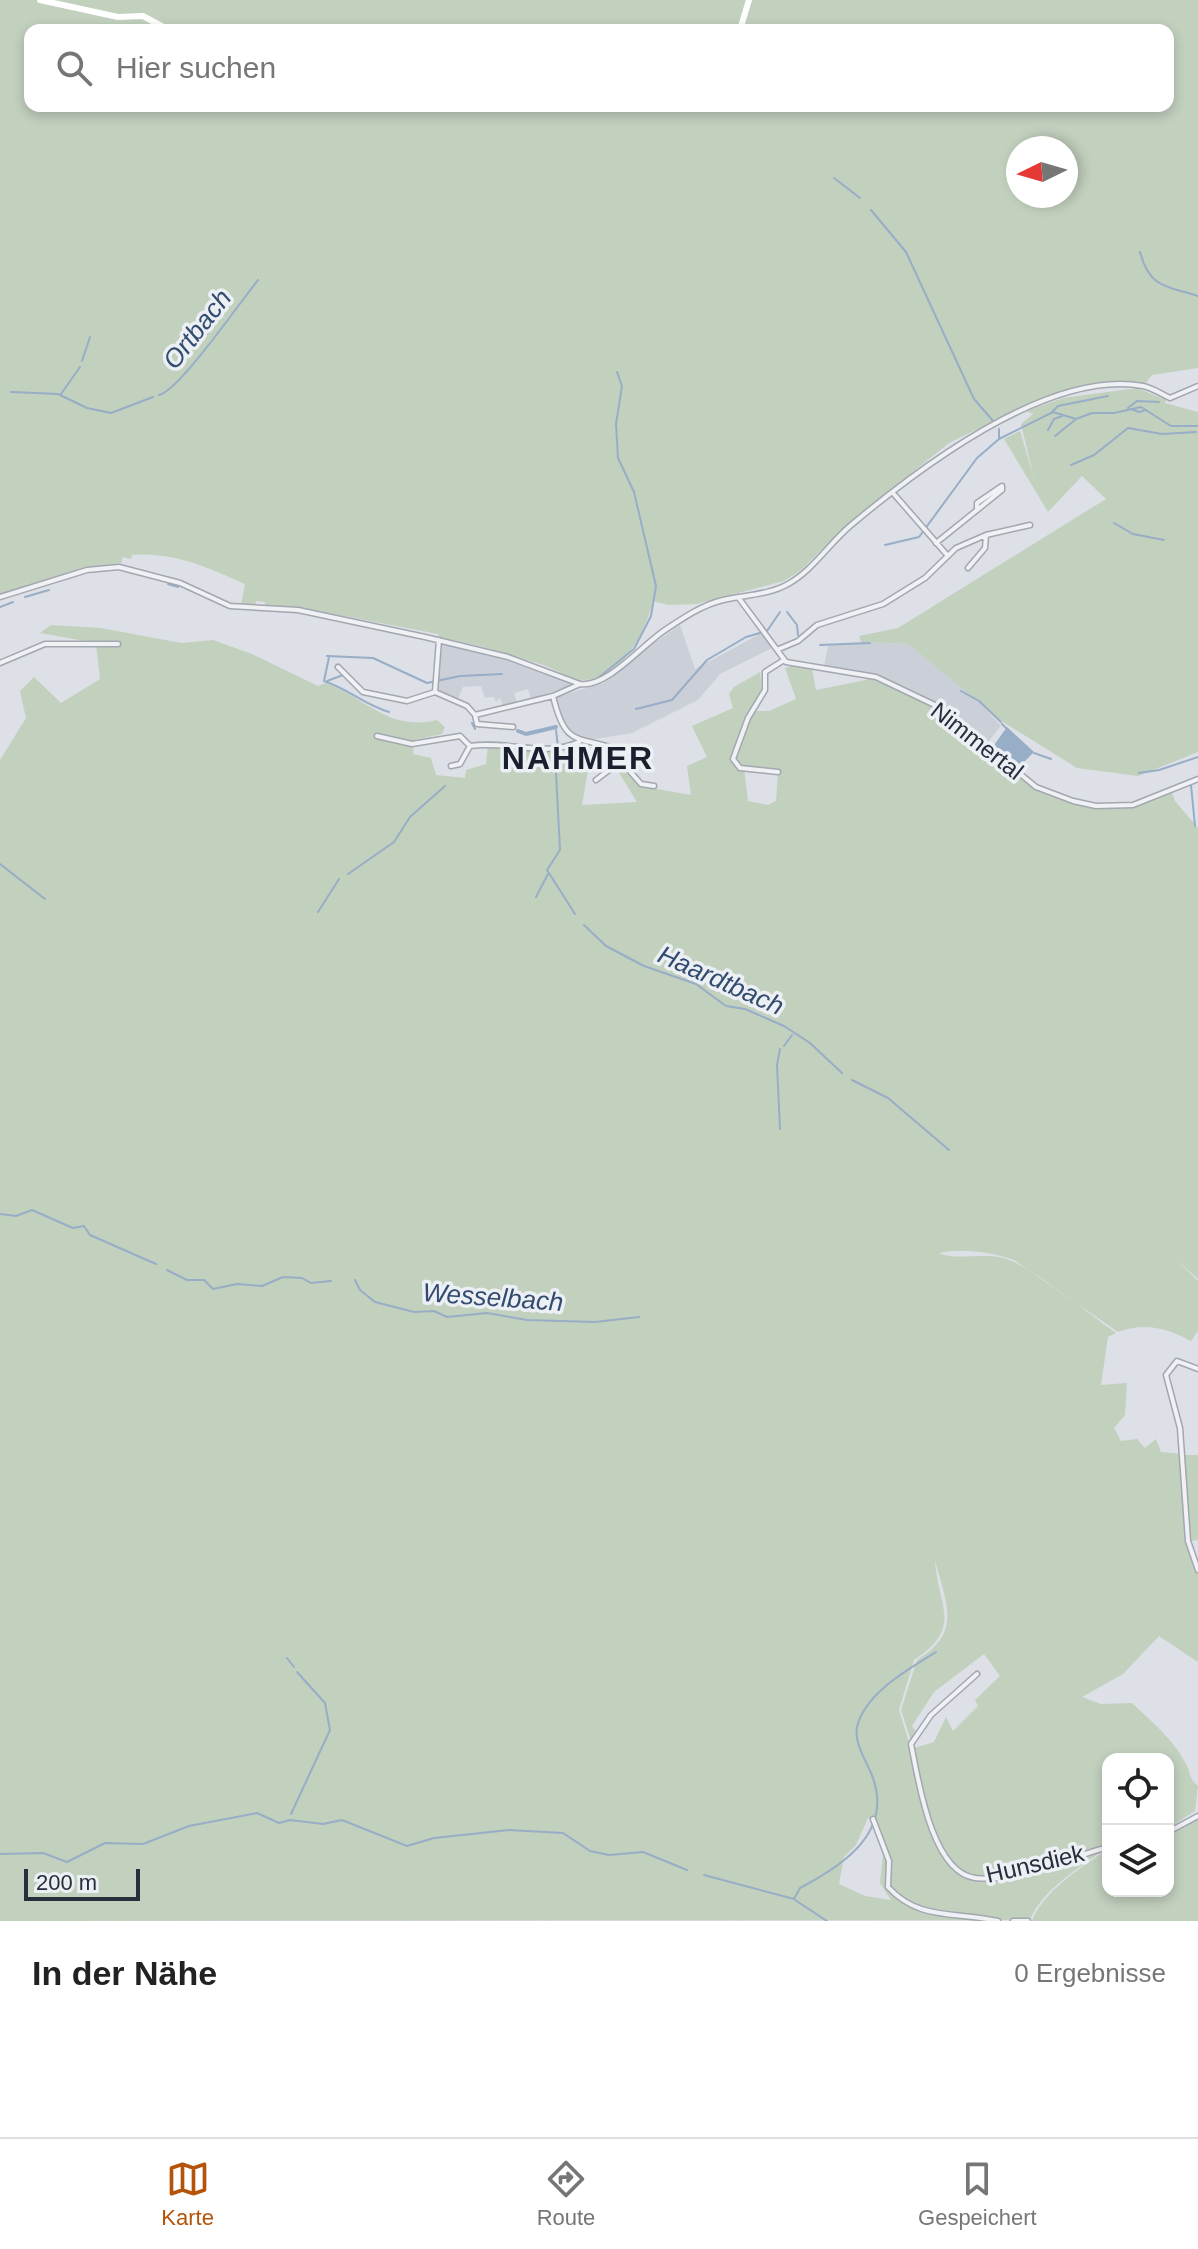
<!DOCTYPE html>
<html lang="de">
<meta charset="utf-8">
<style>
body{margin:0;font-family:Helvetica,sans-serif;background:#f2f2f2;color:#222}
.controls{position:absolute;right:24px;bottom:24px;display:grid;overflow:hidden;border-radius:16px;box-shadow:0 4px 12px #0003}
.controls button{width:72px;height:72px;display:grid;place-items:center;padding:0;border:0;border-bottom:2px solid #e0e0e0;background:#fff;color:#222;font:40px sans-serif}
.compass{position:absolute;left:1006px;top:136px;width:72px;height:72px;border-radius:50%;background:#fff;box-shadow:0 4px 12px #0003;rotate:265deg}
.scale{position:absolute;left:24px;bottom:20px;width:116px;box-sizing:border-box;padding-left:8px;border:4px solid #272e3c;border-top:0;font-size:22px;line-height:28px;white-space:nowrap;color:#272e3c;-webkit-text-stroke:6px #eceff4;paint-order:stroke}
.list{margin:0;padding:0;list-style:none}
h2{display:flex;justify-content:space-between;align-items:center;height:104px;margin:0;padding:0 32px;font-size:34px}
h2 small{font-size:26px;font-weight:400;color:#767676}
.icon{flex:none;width:44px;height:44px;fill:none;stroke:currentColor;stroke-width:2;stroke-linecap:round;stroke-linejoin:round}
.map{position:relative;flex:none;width:1198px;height:1921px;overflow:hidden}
.search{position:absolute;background:#fff;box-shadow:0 4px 12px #0003;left:24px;right:24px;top:24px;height:88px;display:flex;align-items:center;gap:20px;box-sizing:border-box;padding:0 28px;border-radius:16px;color:#767676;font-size:30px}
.sheet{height:216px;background:#fff}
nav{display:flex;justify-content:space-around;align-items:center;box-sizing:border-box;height:112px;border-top:2px solid #e0e0e0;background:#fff;font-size:22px;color:#767676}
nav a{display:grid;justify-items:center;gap:4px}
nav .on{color:#b45309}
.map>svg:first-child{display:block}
.built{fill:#cbcfd8}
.green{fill:#c2d0be;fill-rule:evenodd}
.water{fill:#98adc6}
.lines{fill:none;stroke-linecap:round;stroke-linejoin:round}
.stream{stroke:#98adc6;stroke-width:2}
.canal{stroke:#98adc6;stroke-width:4}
.street-casing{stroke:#a3a7b0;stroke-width:7}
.street{stroke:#eff1f5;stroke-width:4}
.secondary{stroke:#fff;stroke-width:6}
.labels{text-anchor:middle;stroke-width:7;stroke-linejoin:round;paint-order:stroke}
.street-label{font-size:24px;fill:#272e3c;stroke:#eceff4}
.water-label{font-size:26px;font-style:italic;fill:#324c6f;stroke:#eceff4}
.district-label{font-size:32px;font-weight:bold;letter-spacing:2px;fill:#191f2d;stroke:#eceff4}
</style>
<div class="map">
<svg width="1198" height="1921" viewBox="0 0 1198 1921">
<rect width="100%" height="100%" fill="#dde0e6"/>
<path class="built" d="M680 625 695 669 762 633 774 647 720 674 698 700 632 733 583 741 562 726 556 697 604 683 635 656Z
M861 642 908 644 978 701 1001 726 985 746 939 707 876 677 824 667 828 646Z
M442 644 508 661 574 685 531 699 528 689 514 693 517 702 503 705 500 698 496 702 494 697 485 698 481 686 463 687 458 699 439 691 437 686Z"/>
<path class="green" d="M0 0H746L737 30H30V106H1168V30H742L751 0H1198V368L1152 375 1145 384 1094 386 1065 392 1030 403 949 443 849 523 801 570 784 581 696 604 668 605 653 601C645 632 622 681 583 680 569 680 557 669 543 665 509 654 475 643 440 638L438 634 297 607H265V602L256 601 255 607 241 605 245 584C206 567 175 552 132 555L131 559 123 557 121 563 83 569 0 594ZM1018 148H1066V196H1018Z
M1137 388 1166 400 1165 403 1198 412V752L1138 776 1077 768 1003 722 908 644 861 642 859 636 898 628 1106 499 1082 476 1048 512 1004 439 1020 431 1034 478 1021 424 1033 414 1026 411 1063 398Z
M51 625 101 628 181 643 213 640 252 654 318 686 326 683C365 698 390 732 437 720L445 727 442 734 414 740 413 754 431 758 436 775 465 778 466 770 486 764 488 746 495 743 557 753 585 749 588 770 582 805 637 802 616 768 621 764 640 786 691 795 687 766 707 757 692 726 733 708 729 694 734 687 760 672 762 691 751 711H769L796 699 785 668 795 665 812 668 816 690 866 680 868 675C891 685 920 694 941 708 998 750 1043 820 1124 807 1139 804 1156 794 1170 788L1175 801 1198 828V1279L1175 1259 1198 1281V1331L1191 1341C1167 1328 1144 1322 1118 1332L1014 1260C992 1252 961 1248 939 1253 956 1261 986 1252 1007 1259 1035 1269 1089 1314 1116 1333L1108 1337 1101 1385 1127 1383 1125 1415 1114 1428 1121 1441 1137 1439 1145 1448 1156 1439 1161 1452 1182 1454 1187 1542 1198 1572V1662L1159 1636 1123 1674 1082 1697 1101 1704 1132 1703C1150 1720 1175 1741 1186 1764 1191 1773 1189 1779 1198 1786L1195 1811 1168 1828V1759H1108V1846L1063 1856 1105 1849C1080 1867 1042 1890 1030 1920L0 1921V760L26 718 20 691 34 677 61 703 100 679 96 643 40 633ZM744 768 778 772 776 801 768 805 748 801ZM935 1561C947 1605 962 1633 917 1660L901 1710 911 1741 917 1733 912 1726 934 1692 984 1654 1000 1676 975 1700 978 1706 953 1731 946 1717 934 1742 911 1749 899 1710 914 1660C964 1627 938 1608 935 1561ZM868 1818 877 1822 884 1845 880 1883 891 1900 865 1896 839 1884 844 1857 856 1845Z
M1184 1455H1198V1540L1190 1541Z
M1198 1817V1921H1032C1044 1890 1082 1867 1108 1849V1891H1168V1834Z"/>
<path class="water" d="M1007 727 1034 752 1021 765 992 748Z"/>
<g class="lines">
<path class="stream" d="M834 178 860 198
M871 210 906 252 974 399 994 422
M1140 252C1150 290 1169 286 1198 296
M82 361 90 337
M11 392 58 394 87 408 111 413 153 397
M61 394 80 367
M159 395C179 391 240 302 258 280
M1128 408 1137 401 1159 402
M1131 409 1139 412 1146 410
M1051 413 1058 406 1108 396
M999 429V439
M1048 430 1054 419 1062 416
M1055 436 1075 420
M1071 465 1094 455 1128 428 1162 434 1196 432
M1114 523 1133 534 1164 540
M885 545 919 537 977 458 999 439 1053 412 1076 419 1092 413H1114L1141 407 1171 426H1198
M168 584 178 587
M25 597 49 590
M0 607 13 602
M787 612 797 625 798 635
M820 645 870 643
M327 656 373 658 427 683 460 676 502 674
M329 657 324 681C348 689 365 705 389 712
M598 678 634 649 651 616 656 586 634 492 618 458 616 424 622 386 617 372
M327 681 343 675
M961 691 979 701 1001 722
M636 709 672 700 707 660 746 637 767 631 780 612
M472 723 475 729
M1002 724 1006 728
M556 730 558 747
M559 753 556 773 560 850 547 870 575 914
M1034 753 1051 759
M1139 773 1159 770 1198 757
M1191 785 1195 826
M0 864 45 899
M348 874 394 842 410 817 445 786
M536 897 548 874
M318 912 339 879
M584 925 606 946 644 966 696 984 726 1006 745 1009 784 1026 810 1043 842 1073
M784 1046 792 1035
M852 1080 888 1098 949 1150
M780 1129 777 1065 780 1049
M0 1214 16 1216 32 1210 73 1228 84 1226 90 1235 156 1264
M167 1270 187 1280H204L213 1289 237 1284 262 1286 283 1277 302 1278 311 1283 331 1281
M355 1280 360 1290 375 1302 414 1312 434 1311 447 1317 487 1313 527 1320 595 1322 639 1317
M287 1658 294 1667
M291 1814 330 1730 325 1703 297 1672
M0 1854 43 1853 67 1862 105 1843 143 1844 189 1826 257 1813 279 1823 290 1820 323 1824 342 1820 407 1846 434 1838 509 1830 563 1833 590 1851 609 1855 643 1852 687 1870
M704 1875 794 1899 800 1888C846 1864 895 1830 871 1773 865 1759 854 1742 857 1727 865 1693 909 1669 936 1652
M795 1900 827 1921"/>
<path class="canal" d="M518 731 526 734 556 727"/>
<g class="street-casing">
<path id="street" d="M893 493 948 556
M936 543 1002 490V486L977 503V508
M968 568 985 548 986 535
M0 597 87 570 119 567 180 583 230 606 298 610 425 637 508 657 580 684C607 688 642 645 665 630 683 618 702 605 723 600 744 595 769 595 788 584 812 571 829 544 850 526 918 469 1048 369 1143 386 1153 388 1161 394 1170 398L1198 386
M738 597 786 662 876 677 939 707 1036 787 1073 801 1096 806 1133 805 1198 779
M439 640 435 692 467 706 475 715 553 696 580 684
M779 649 798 641 817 625 883 604 925 578 956 548 986 535 1030 525
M0 663 45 644H118
M338 667 363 692 407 701 435 692
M553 696C566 751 579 734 621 751V761L596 780
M475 715 477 724 513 727
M377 736 412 744 460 736 470 746C507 740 544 758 579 742
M621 761 641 784 654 786
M451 766 460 764 470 746
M778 772 740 768 733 759 748 718 765 690V672L784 660
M1198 1369 1177 1361 1166 1375 1180 1428 1188 1541 1198 1570
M977 1674 931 1715 911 1744C918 1778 931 1872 975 1878 1012 1883 1071 1857 1108 1847
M873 1819 889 1861 888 1887C919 1921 954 1911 998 1921
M1168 1832 1198 1816
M1013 1921H1028"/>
</g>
<use href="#street" class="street"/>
<path class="secondary" d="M40 0 118 17 143 16 169 30
M740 30 749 0"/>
</g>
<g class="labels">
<g class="street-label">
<text transform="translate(977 741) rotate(38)" y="8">Nimmertal</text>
<text transform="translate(1035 1864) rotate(-13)" y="8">Hunsdiek</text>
</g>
<g class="water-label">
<text transform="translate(197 329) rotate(-52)" y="9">Ortbach</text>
<text transform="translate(721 980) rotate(24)" y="9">Haardtbach</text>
<text transform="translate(493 1297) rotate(4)" y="9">Wesselbach</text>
</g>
<g class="district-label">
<text x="578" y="769">NAHMER</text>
</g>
</g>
</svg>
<div class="controls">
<button><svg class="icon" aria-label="locate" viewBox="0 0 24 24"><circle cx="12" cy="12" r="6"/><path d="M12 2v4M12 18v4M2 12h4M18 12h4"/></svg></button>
<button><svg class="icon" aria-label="layers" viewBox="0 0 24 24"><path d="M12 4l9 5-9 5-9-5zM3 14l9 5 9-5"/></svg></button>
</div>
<svg class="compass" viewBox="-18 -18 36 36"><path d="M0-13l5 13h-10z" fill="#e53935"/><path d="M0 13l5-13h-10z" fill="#767676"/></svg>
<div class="scale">200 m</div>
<div class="search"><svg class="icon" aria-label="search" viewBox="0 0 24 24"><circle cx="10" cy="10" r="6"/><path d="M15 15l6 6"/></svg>Hier suchen</div>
</div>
<section class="sheet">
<h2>In der Nähe<small>0 Ergebnisse</small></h2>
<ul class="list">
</ul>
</section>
<nav>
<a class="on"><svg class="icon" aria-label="map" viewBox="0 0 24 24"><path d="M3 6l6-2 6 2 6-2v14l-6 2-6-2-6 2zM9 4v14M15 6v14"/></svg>Karte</a>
<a><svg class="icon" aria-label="directions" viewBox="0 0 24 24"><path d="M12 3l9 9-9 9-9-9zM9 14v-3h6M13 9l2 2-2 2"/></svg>Route</a>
<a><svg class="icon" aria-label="saved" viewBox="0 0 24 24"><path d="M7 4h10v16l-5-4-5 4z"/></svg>Gespeichert</a>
</nav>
